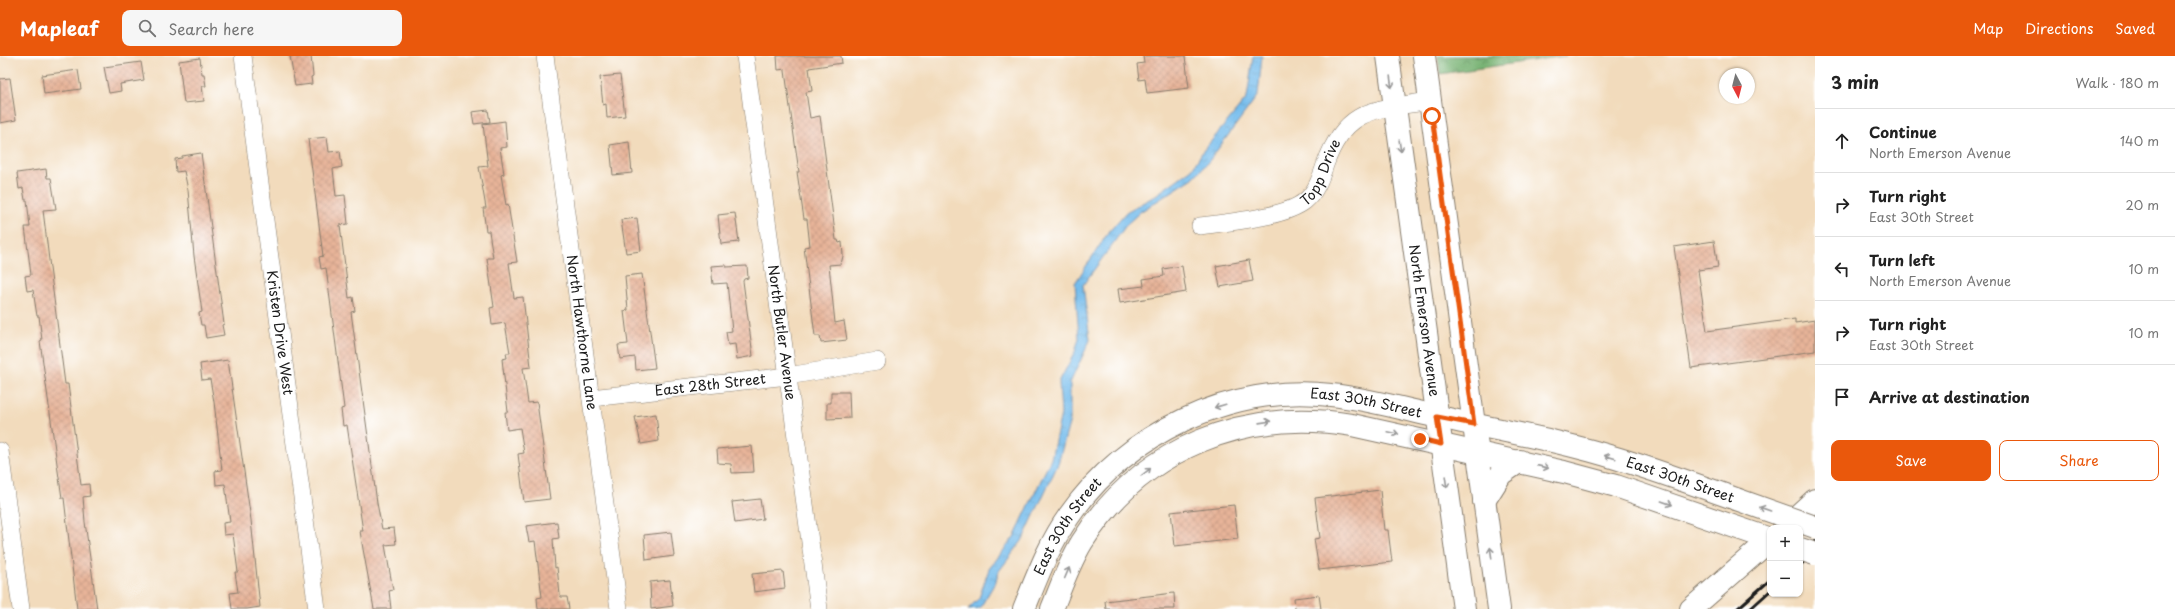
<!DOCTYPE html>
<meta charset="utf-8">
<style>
body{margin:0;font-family:"Playpen Sans",sans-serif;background:#f6f6f6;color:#222}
.controls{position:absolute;right:12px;bottom:12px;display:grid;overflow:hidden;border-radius:8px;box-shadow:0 1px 3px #0004}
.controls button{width:36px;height:36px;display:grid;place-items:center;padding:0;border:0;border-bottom:1px solid #e0e0e0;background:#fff;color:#222;font:20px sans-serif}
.compass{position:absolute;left:1719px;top:12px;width:36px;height:36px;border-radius:50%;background:#fff;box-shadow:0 1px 3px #0004;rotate:173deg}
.stop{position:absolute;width:12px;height:12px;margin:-9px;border:3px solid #ea580c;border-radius:50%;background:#fff}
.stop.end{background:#ea580c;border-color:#fff;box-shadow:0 1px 4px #0008}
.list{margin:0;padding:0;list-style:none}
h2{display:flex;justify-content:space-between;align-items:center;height:52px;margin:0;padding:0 16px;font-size:17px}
h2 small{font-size:13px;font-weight:400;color:#767676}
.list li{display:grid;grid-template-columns:26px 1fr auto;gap:12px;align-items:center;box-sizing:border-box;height:64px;padding:0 16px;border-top:1px solid #e0e0e0}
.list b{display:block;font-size:15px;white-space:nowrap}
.list p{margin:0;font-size:13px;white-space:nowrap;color:#767676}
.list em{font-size:13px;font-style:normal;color:#767676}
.actions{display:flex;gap:8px;padding:12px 16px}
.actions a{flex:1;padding:9px 0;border:1px solid #ea580c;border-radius:8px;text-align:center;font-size:14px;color:#ea580c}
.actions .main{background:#ea580c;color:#fff}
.icon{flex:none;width:22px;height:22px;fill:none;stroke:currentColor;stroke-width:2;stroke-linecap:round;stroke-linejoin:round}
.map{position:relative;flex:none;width:1815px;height:553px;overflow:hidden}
header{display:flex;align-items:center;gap:24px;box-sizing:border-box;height:56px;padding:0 20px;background:#ea580c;color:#fff}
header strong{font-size:19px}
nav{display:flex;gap:22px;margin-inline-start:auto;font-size:14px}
.search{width:280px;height:36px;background:#f6f6f6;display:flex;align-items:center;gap:10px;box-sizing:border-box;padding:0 14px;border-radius:8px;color:#767676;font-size:15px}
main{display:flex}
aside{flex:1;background:#fff}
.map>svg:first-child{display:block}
.forest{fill:url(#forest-crowns);stroke:#486646}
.water{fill:url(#water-ripples);stroke:#486c84}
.building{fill:url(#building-cross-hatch)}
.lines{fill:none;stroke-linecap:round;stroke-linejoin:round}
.minor-casing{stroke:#877c6c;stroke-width:18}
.secondary-casing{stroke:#877c6c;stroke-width:24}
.primary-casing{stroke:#877c6c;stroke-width:24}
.minor{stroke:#fff;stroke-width:17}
.secondary{stroke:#fff;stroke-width:22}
.primary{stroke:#fff;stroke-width:22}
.rail{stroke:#1c1c1c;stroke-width:3}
.secondary-bridge-casing{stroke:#877c6c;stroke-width:24;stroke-linecap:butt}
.secondary-bridge{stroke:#fff;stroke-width:22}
.oneway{stroke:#999}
.route{stroke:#ea580c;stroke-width:5}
.labels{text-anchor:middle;stroke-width:3;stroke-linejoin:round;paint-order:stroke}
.street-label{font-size:14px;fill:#1c1c1c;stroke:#fff}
</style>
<header>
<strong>Mapleaf</strong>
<div class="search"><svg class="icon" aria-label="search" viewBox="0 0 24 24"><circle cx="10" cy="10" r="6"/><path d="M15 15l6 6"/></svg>Search here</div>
<nav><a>Map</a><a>Directions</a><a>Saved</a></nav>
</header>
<main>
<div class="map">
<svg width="1815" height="553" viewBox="0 0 1815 553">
<defs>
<pattern id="forest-crowns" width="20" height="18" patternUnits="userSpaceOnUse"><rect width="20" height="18" fill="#74b070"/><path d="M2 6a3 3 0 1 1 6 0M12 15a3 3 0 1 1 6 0" fill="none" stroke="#5e8e5b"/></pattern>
<pattern id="water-ripples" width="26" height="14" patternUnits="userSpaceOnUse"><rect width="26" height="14" fill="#75bcec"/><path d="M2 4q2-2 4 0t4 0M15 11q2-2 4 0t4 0" fill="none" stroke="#65a1ca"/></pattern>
<pattern id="building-cross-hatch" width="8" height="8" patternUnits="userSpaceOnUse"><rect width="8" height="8" fill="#e7b499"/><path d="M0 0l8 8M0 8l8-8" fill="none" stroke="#c69a83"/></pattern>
</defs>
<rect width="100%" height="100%" fill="#fff"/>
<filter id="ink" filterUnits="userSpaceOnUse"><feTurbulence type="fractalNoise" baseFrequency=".025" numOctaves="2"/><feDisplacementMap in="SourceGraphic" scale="8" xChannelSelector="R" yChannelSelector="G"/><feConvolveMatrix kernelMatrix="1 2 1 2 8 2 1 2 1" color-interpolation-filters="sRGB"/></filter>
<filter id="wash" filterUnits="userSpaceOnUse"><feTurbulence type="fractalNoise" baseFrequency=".012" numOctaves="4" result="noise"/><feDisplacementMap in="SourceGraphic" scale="16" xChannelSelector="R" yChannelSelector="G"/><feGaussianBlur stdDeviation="0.9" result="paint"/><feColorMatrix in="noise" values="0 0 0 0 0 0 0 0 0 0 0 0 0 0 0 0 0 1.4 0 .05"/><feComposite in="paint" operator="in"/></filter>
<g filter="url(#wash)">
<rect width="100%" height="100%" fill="#f2dbbc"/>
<path class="forest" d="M1438 0H1566L1440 18Z"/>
<path class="water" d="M1253 0H1262L1258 39 1209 105 1193 122 1140 156 1127 168 1083 229 1090 284 1070 327V364L1058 408 1022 485 999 515 996 525 980 552 968 553 979 542 989 513 1014 481 1051 403 1061 358 1059 326 1075 296 1079 282 1075 227 1108 177 1126 156 1153 141 1192 113 1203 95 1247 42Z"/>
<g id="blocks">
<path class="building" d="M290 0H311L313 20 311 21 312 28 295 30Z
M777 0H841L842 7 809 12 812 35 806 36 810 62 820 60 836 184H838L839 187 842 186 843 200 841 208 829 209 835 267 844 265 847 284 821 287 820 280H815L804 191 810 190 807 163H804L797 116H799L798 109 785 15V13L778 14Z
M1143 0H1185L1189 32 1147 37 1145 23 1139 24 1137 8 1144 7Z
M200 2 202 18H204L206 30H202L204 45 184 47 179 5Z
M141 6 144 24 120 28 121 35 109 37 104 11Z
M78 14 81 33 44 38 42 19Z
M620 19 625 60 607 62 606 48 603 49 600 21Z
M10 22 16 64 0 67V23Z
M488 54 490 66 474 68 472 56Z
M505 65 507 91 500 92 504 118 501 119 506 149 508 148 517 206 509 207 514 242 523 241 531 311 523 312 528 347 537 346 550 443 524 446 518 398 524 397 520 372 507 374 505 356H508L502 303 507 302 506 297H510L505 267 492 269 490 252 494 251 487 202H493L489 175H486L483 152H486L479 111 488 110 483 68Z
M327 81 329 96 340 95 342 111 333 113 336 140 345 139 348 168 340 169 349 242 353 241 355 255 351 256 377 447 382 473 394 472 396 488 385 489 393 534 389 535 391 553H374L363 493 360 475H363L347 369 343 370 341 353 344 352 326 212 321 213 319 201 323 200 308 83Z
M629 86 632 117 613 119 610 89Z
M201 97 224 268 222 269 224 279 206 282 204 269H201L199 257 202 256 194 200 188 134 184 115 176 116 175 103 182 102V100Z
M46 113 47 122H51L56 153 43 154 49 204 65 328H68L81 429 89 428 90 440 83 441 85 466 97 553H77L64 442H62L58 415 40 285 42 284 39 260H37L33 234 27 235 25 220 31 219 25 171H30L27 144H25L23 132 19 133 17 117Z
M735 157 739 186 721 188 718 159Z
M637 162 641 195 626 197 621 164Z
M1714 185 1718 211 1698 214 1707 275 1795 263V267L1815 264V295L1691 312 1674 191Z
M1249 204 1253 225 1220 231 1216 210Z
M726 209V211L747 210 748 222 744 223 743 225 753 300 737 303 735 288 728 289 726 276 732 275 727 227 713 228 711 210Z
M1182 210 1186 236 1120 247 1118 233 1144 230 1143 223 1164 220 1163 213Z
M642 218 655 312 636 314 635 301 620 303 618 289 628 288 624 255 628 254 625 220Z
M228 304 251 464 260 551 247 553H232L230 537 238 536 235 516H238L233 478 224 479 223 467 230 466 225 428 216 429 215 415 222 414 214 346 210 323 202 324 200 308Z
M831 336H849L850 362 827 363V347H831Z
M656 358 659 385 641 388 635 361Z
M752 390 754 416 732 417 731 408 718 407 717 393Z
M1380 434 1384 474H1388L1392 506 1319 514 1314 483 1320 482 1315 442Z
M760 443 763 463 735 467 732 446Z
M1234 449 1238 483 1175 490 1171 456Z
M557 466 559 482 553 483 555 512 557 511 560 539 561 541H567L569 553H538L537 542 542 541 535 485 529 486 526 470Z
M671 476 674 500 646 504 644 479Z
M783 515 785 532 754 536 752 518Z
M670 524 673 550 651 553 650 526Z
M1174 537 1175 553H1106L1105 545Z
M1319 539 1321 553H1295L1294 542Z"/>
</g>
</g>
<g filter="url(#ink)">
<use href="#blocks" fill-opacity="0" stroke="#877c6c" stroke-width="1"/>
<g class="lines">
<g class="minor-casing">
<g id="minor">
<path id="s1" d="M243 0 317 553"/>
<path id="s2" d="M545 0 619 553"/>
<path id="s3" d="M745 0 819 553"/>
<path id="s4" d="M1200 170C1227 166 1284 162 1305 145 1316 136 1321 121 1325 109 1346 50 1376 54 1430 45"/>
<path id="s5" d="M591 342 788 320 877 305"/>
<path d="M0 395 21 553"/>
</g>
</g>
<g class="secondary-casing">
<g id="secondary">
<path d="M1784 472 1815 444"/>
<path id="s6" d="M1024 553C1037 521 1049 488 1069 460 1126 377 1231 327 1331 339 1372 343 1413 356 1453 364 1509 376 1565 386 1619 403 1658 415 1697 429 1736 443"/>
<path d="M1052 553C1061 531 1069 507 1082 486 1141 392 1245 351 1352 369L1564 416 1616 430 1770 483"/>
<path d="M1691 553 1770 484"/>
</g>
</g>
<g class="primary-casing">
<g id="primary">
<path id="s7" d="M1388 0 1464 553"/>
<path d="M1424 0 1499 553"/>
<path d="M1484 445 1501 418 1520 405"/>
</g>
</g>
<use href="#minor" class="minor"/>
<use href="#secondary" class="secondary"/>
<use href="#primary" class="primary"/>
<path class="rail" d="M1800 498 1815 485
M1800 509 1815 496
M1737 553 1770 524
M1750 553 1770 535"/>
<g class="secondary-bridge-casing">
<path id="secondary-bridge" d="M1736 443 1815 471
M1800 493 1815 498"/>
</g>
<use href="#secondary-bridge" class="secondary-bridge"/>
</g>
<defs><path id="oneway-shaft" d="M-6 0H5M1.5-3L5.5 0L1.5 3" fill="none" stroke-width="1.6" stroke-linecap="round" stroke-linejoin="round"/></defs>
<g class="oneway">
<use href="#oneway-shaft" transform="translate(1391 26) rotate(82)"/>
<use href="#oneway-shaft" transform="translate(1400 90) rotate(82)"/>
<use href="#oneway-shaft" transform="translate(1220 350) rotate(164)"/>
<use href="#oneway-shaft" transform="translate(1265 366) rotate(-8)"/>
<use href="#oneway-shaft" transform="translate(1393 377) rotate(12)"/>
<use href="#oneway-shaft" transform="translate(1610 401) rotate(-164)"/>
<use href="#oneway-shaft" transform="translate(1543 411) rotate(13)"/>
<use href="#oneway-shaft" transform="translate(1146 416) rotate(-38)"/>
<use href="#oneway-shaft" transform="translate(1446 426) rotate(82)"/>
<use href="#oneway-shaft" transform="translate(1667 447) rotate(19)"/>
<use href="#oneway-shaft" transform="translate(1765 453) rotate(-161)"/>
<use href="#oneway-shaft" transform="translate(1491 497) rotate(-98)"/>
<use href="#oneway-shaft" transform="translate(1067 517) rotate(-67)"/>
</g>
</g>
<g class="lines" filter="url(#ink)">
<path class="route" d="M1420 383 1441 388 1437 361 1474 368 1432 60"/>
</g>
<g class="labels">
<g class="street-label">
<text dy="5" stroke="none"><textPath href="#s4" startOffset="142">Topp Drive</textPath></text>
<text dy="5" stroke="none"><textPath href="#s7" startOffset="267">North Emerson Avenue</textPath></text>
<text dy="5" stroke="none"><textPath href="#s1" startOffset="279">Kristen Drive West</textPath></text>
<text dy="5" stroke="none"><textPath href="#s2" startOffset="279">North Hawthorne Lane</textPath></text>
<text dy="5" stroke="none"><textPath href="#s3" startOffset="279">North Butler Avenue</textPath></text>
<text dy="5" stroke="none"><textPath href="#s5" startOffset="120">East 28th Street</textPath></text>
<text dy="5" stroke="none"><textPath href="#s6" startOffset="442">East 30th Street</textPath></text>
<text dy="5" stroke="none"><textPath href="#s6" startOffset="766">East 30th Street</textPath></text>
<text dy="5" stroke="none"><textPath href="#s6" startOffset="94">East 30th Street</textPath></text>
</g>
</g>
</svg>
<div class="controls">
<button>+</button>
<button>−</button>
</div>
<svg class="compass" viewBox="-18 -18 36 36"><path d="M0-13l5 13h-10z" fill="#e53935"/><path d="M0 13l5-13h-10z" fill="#767676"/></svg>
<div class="stop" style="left:1432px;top:60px"></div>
<div class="stop end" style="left:1420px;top:383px"></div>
</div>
<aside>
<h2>3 min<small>Walk · 180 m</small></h2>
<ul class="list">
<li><svg class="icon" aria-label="ahead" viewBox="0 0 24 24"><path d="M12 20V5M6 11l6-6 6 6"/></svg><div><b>Continue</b><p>North Emerson Avenue</p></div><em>140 m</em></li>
<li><svg class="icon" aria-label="right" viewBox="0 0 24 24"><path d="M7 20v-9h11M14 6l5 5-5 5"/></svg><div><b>Turn right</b><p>East 30th Street</p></div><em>20 m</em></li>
<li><svg class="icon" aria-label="left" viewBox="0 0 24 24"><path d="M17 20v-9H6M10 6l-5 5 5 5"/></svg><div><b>Turn left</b><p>North Emerson Avenue</p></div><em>10 m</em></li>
<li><svg class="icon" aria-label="right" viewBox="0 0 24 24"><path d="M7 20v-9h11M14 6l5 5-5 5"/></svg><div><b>Turn right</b><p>East 30th Street</p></div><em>10 m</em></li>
<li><svg class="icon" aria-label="arrive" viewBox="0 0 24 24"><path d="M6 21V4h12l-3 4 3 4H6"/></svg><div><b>Arrive at destination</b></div></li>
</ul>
<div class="actions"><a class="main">Save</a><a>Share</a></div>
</aside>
</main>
